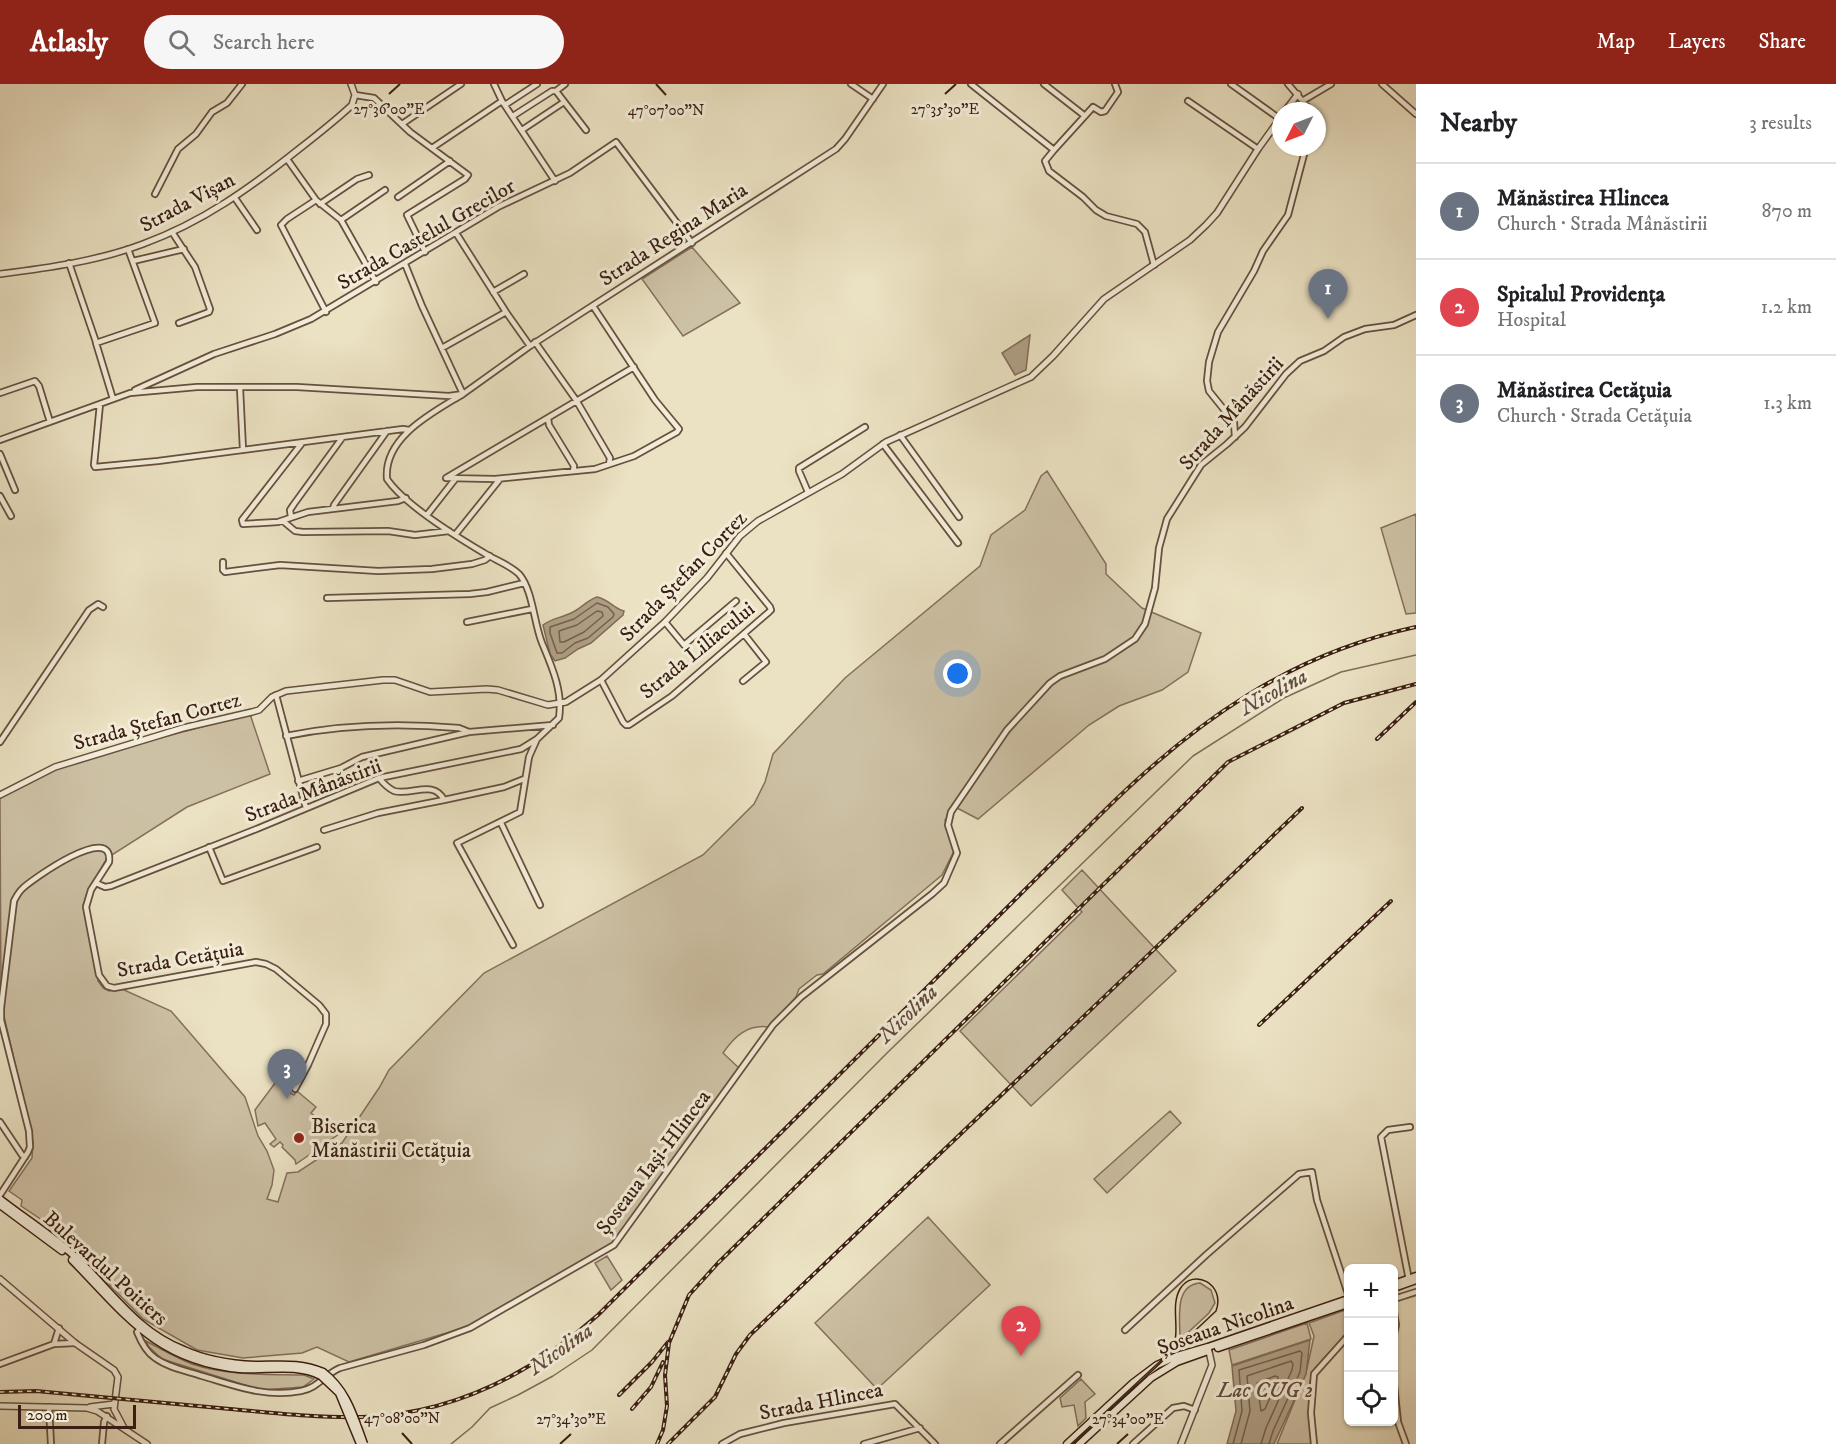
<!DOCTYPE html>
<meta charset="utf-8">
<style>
body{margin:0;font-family:"IM FELL DW Pica",serif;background:#f6f6f6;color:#202124}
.controls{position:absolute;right:18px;bottom:18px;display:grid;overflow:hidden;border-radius:9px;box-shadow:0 2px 4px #0004}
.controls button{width:54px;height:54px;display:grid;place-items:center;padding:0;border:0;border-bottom:2px solid #e0e0e0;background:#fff;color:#202124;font:30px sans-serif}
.compass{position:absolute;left:1272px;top:18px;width:54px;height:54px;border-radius:50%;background:#fff;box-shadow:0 2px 4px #0004;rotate:228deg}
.scale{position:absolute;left:18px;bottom:15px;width:118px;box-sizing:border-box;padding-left:6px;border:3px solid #3a1f12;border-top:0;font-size:16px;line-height:21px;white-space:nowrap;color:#3a1f12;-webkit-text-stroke:4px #f2ecd8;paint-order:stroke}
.you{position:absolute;left:958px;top:590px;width:21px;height:21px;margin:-15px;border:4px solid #fff;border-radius:50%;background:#1a73e8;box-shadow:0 0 0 9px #1a73e833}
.badge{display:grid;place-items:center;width:39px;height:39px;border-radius:50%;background:#8f2418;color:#fff;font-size:20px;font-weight:700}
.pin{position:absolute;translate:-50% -50px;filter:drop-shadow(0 2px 3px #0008)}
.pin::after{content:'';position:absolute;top:32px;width:21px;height:18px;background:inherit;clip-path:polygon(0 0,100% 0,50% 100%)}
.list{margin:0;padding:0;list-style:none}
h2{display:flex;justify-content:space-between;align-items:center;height:78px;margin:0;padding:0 24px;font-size:26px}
h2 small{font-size:20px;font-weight:400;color:#757577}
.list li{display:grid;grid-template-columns:39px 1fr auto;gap:18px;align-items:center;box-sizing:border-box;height:96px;padding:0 24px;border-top:2px solid #e0e0e0}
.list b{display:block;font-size:22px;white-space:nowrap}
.list p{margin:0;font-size:20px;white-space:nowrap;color:#757577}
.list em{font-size:20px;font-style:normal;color:#757577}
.icon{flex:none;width:33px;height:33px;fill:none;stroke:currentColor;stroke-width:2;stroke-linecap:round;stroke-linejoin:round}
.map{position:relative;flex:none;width:1416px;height:1360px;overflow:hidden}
header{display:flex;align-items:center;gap:36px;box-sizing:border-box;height:84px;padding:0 30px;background:#8f2418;color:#fff}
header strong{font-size:28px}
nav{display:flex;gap:33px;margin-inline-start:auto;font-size:21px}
.search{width:420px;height:54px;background:#f6f6f6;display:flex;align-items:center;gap:15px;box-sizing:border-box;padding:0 21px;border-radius:33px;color:#757577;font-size:22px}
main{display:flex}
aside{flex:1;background:#fff}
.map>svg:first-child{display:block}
.green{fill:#cdc1a5;stroke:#84705c;stroke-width:1.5}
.water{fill:#afa087;stroke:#806c58;stroke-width:1.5}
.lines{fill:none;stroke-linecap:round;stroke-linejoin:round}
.shore{stroke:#74604c;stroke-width:1.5}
.stream{stroke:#806c58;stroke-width:1.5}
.minor-casing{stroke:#66503e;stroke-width:8}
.tertiary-casing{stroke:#66503e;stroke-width:8}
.secondary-casing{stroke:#3a1f12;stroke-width:9}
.minor{stroke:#f2ecd8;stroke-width:4.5}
.tertiary{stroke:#f2ecd8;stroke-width:5}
.secondary{stroke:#f2ecd8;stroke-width:6}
.tram{stroke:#3a1f12;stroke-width:1.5}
.rail-casing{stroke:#3a1f12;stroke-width:4}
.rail{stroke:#f2ecd8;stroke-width:1.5;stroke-dasharray:4.5;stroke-linecap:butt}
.secondary-bridge-casing{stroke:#3a1f12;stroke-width:9;stroke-linecap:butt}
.secondary-bridge{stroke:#f2ecd8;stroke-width:6}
.ticks{fill:none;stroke:#3a1f12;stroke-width:2}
.poi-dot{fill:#8f2418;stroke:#f2ecd8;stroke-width:2}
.labels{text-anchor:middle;stroke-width:6;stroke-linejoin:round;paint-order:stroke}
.street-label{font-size:21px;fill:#3a1f12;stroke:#f2ecd8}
.poi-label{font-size:21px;fill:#3a1f12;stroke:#f2ecd8;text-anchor:start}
.water-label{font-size:22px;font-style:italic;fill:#634c3b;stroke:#f2ecd8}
.ticks-label{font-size:15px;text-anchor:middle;fill:#3a1f12;stroke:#f2ecd8;stroke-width:6;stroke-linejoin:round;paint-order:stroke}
</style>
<header>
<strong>Atlasly</strong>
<div class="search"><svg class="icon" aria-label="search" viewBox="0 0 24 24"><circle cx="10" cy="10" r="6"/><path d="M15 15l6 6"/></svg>Search here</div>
<nav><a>Map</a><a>Layers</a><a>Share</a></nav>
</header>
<main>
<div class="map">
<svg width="1416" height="1360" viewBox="0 0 1416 1360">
<rect width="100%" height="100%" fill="#ebe2c3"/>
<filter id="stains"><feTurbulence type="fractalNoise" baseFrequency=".00333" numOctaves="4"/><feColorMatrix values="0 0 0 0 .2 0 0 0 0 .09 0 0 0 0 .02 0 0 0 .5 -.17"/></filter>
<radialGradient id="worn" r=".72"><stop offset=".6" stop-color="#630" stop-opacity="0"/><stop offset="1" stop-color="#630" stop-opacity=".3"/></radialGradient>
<path class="green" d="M692 163 740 219 683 252 642 195Z
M1047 387 1106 480V490L1142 524 1201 549 1188 588 1162 606 1119 622 1089 641 978 735 957 724 945 736 954 767 942 791 823 890 817 891 799 905 796 913 769 943C747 940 734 953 723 969L740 985 613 1163 470 1242 349 1278 317 1263 302 1269 243 1274 197 1266 143 1235 76 1167 45 1138 21 1122 22 1116 9 1107 32 1074 33 1058 1 919 0 714 55 682 250 630 270 690 187 723 107 774 87 809 83 822 98 897 103 904 109 907 122 905 171 927 245 1013 258 1052 267 1067 274 1086 272 1101 267 1115 278 1118 287 1089 298 1088 342 1059 379 1004 389 986 484 889 703 771 754 720 765 698 773 670 845 594 980 482 991 451 1025 426 1041 392Z
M1416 430V529L1406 530 1381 444Z
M1082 786 1176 887 1031 1022 960 947 1082 828 1062 806Z
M281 991 294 1002 289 1008 294 1011 297 1007 316 1023 311 1029 318 1035 317 1036 328 1044 333 1039 342 1048 296 1080 295 1076 282 1063 283 1061 280 1058 274 1063 270 1060 276 1055 265 1039 258 1042 255 1026Z
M1170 1027 1181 1039 1107 1109 1094 1095Z
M928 1133 990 1201 877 1305 815 1239Z
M607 1172 622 1196 611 1206 595 1179Z
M1200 1199 1211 1206 1215 1219 1209 1229 1181 1255 1180 1254C1180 1235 1174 1201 1200 1199Z
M1348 1225 1346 1254 1314 1288 1310 1297 1309 1326 1312 1360H1277L1306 1289 1314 1252 1309 1239Z
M1307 1239 1311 1255 1232 1281 1229 1266Z
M146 1257C161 1265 176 1274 192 1280 228 1292 267 1290 304 1291L314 1295 303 1303 261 1306 162 1275 149 1263Z
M1081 1295 1095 1310 1085 1318 1086 1334 1078 1342 1074 1321 1062 1323 1060 1314Z"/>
<path class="water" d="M1030 251 1026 286 1015 291 1002 269Z
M597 513C610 516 613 524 624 527L623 531 591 559 578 565 565 574 555 577 550 570 543 541C552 534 561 534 571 529 581 525 587 516 597 513Z
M1310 1256 1306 1290 1274 1360H1227L1236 1327 1232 1282Z"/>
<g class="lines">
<path class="shore" d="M597 519 608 523 614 530 613 533 588 554 575 559 562 569H557L550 549V543L574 535Z
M597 527 602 528 603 532 584 548 564 558H560L559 547 577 541Z
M1275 1292 1278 1293V1296L1265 1325 1261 1327 1257 1299Z
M1233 1360 1242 1327 1239 1286 1300 1267 1302 1269 1300 1288 1273 1347 1269 1360
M1241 1360 1250 1327 1247 1292 1291 1277 1293 1280 1292 1286 1266 1344 1261 1360"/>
<path class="stream" d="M451 1360 472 1343 490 1324 518 1311 553 1292 592 1266 887 969 1193 672 1284 614 1341 588 1416 571"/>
<g class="minor-casing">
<path id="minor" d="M494 0 502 17 555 97
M851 0 873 15
M971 0 1054 66 1045 77 1049 87 1083 113 1096 126 1106 132 1137 140 1145 148 1154 181
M1044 0 1085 32
M1231 0 1280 35
M1288 0 1311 27
M1382 0 1416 30
M556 7 565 0
M355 11 374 14 410 48 468 91 465 95 407 131 425 168
M1304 16 1331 0
M1188 17 1258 65
M505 21 537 0
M513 32 552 7H556L586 46
M402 40 461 0
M522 46 564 18
M432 64 502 17
M1054 66 1093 23 1101 28 1105 27 1118 8 1115 0
M287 75 316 116 341 136 376 198
M155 110 178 65 196 50 212 28 227 19 242 0
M398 113 450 77
M235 114 257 146
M316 116 287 135 281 141 326 228
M320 120 357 95 369 91
M341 136 385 106
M172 148 195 183 210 225 209 228 179 239
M456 149 506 228
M133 177 184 165
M69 179 96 258
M493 208 524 190
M593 222 655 316 679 345 677 348 634 372 595 385 495 395 446 394 634 283
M535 258 576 316 610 374 609 380
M442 264 506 228 530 262
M240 304 243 366
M135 306 214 270 275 250 311 235 498 123 570 89 616 58 692 159
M0 309 35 297 39 302 50 338
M113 315 96 259 155 239 128 165
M100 320 94 381 95 383 158 377 403 345 409 346
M548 334 549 341 574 382 573 387
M900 351 959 433
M1235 353 1234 338 1209 307 1207 297 1209 278 1218 248 1254 187 1263 167 1288 131 1306 63
M0 356 130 309 197 303H297L449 312 463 310 530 262 836 65 845 55 883 0
M302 359 242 436 243 440 278 438 308 428 398 417 406 414
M883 360 958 459
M0 370 15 406
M808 408 799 387V384L865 343
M0 412 11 432
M333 425 334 421 387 347
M427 431 456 394
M291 433 290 426 294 420 342 354
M283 437 295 447 303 448 388 447 415 451 449 447
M455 451 500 395
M223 478V486L225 488 280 481 378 487 432 485 472 480 485 476 490 472
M327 514 470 510 487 508 524 499
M467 538 532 525
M665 538 684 561 736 517
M601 596 623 638 626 641H629L672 612 769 528 771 526 770 523 726 469
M743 597 766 578 744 550
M276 611 306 724
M286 652C344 640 401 639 459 644L469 648
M0 658 89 526 98 520 103 523
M379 694C383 699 388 704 394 707 411 712 434 695 444 716L504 703 524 695
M298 697 341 684 362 673 469 648 553 641
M501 739 540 821
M324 746 378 729 444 716
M209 763 223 797 317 763
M96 799 105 803 111 802 259 744 379 694 521 665 537 655 559 634C563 607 552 583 542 559 534 540 533 506 519 490 510 481 495 476 484 469 457 453 404 420 387 395 383 353 434 328 463 310L422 222 405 180
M513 861 457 759 520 728 529 673 537 655
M0 1038 22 1071 25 1073
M0 1111 28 1068 30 1063 29 1047 1 936V924L14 817C16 813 18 809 22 805 31 796 114 737 109 778L91 806 86 823 99 891 107 902 114 904 256 878 266 880 276 885 319 921 326 930V940L308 981 295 1005
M1409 1196 1381 1053 1388 1046 1410 1043
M1394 1215 1416 1208
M1394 1228 1396 1241 1394 1250
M141 1244 137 1248C141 1258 146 1268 155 1274 169 1284 187 1287 202 1292 236 1302 266 1314 301 1307 318 1304 325 1290 340 1284L424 1261 470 1244 614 1161 773 941 801 913 932 810 944 799 957 769 948 741 951 728 1007 646 1050 599 1060 592 1105 575 1135 555 1145 540 1155 504 1159 464 1167 435 1201 381 1227 360 1245 343 1286 290 1300 277 1324 267 1344 253 1365 245 1394 241 1416 231
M1125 1246 1206 1171 1299 1090 1312 1088 1317 1116 1348 1210
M54 1260 59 1244
M0 1280 54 1260 75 1259
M1394 1301 1398 1338 1406 1360
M49 1323 51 1360
M102 1360 104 1338 107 1332
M722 1360 740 1350 784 1339 895 1320 935 1360
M864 1360 920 1344
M1000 1360 1078 1291
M1133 1360 1173 1324 1184 1322 1195 1326
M1314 1360 1311 1329 1314 1290 1348 1252"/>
</g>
<g class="tertiary-casing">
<path id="tertiary" d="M1285 27 1298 10
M0 190C48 184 98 177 143 160 203 138 250 104 299 65 317 51 335 37 352 21L355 11 351 0
M0 711 55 683 183 644 252 628 259 626 272 613 286 607 383 596H395L430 608 487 605 498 606 548 621 566 618 601 596 665 538 707 494 740 452 758 437 842 390 886 358 1031 293 1053 272 1104 215 1190 156 1206 141 1217 129 1258 65 1281 33
M0 1195 75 1259 114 1286 118 1293 114 1325 124 1344
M0 1322 87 1324 97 1327 147 1360
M90 1323 114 1320
M1181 1360 1212 1281 1208 1263"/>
</g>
<g class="secondary-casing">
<path id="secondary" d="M0 1115C23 1133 48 1149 70 1168 108 1202 134 1247 184 1266 206 1276 231 1280 255 1281 280 1281 300 1278 323 1288
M0 1121 62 1167
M72 1176C125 1230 156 1277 240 1285 267 1287 295 1279 321 1292
M1394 1200 1416 1192
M1394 1204 1416 1196
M1218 1264 1348 1220
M1067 1360 1133 1299 1157 1281 1177 1272 1208 1263 1348 1215
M1079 1360 1151 1294 1177 1278 1208 1267"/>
</g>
<use href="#minor" class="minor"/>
<use href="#tertiary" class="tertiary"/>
<use href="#secondary" class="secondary"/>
<path class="tram" d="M1071 1360 1170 1268C1183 1250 1169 1224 1180 1205 1193 1183 1226 1200 1216 1227L1074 1360"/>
<g class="rail-casing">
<path id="rail" d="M1377 655 1416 618
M1259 941 1391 817
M0 1308 36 1307C101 1313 166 1319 230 1325 274 1329 318 1334 362 1333 453 1330 531 1290 598 1231L1102 729C1193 639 1289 570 1416 543
M619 1311 652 1278 668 1258
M632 1325 651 1303 663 1278
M657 1360 663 1346 667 1322 665 1291 669 1259 689 1211 718 1179 1228 678 1344 619 1416 600
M668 1360 715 1313 736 1270 750 1251 1302 724"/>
</g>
<use href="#rail" class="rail"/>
<g class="secondary-bridge-casing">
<path id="secondary-bridge" d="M323 1288C347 1306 354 1333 364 1360
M321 1292 339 1309 360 1360"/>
</g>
<use href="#secondary-bridge" class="secondary-bridge"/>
</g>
<path class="ticks" d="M656 0 666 11M389 10 400 0M945 10 956 0M402 1349 412 1360M560 1360 571 1350M1117 1360 1128 1350"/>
<circle class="poi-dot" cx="299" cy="1054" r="6"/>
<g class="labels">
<g class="street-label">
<text transform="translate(187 118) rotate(-28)" y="7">Strada Vișan</text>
<text transform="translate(426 150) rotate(-30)" y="7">Strada Castelul Grecilor</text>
<text transform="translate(673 150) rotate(-33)" y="7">Strada Regina Maria</text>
<text transform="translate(1231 329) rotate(-48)" y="7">Strada Mânăstirii</text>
<text transform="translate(683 492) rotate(-46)" y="7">Strada Ștefan Cortez</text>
<text transform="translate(697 566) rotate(-39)" y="7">Strada Liliacului</text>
<text transform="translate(157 637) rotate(-15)" y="7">Strada Ștefan Cortez</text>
<text transform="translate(313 706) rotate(-21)" y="7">Strada Mânăstirii</text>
<text transform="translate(180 875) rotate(-10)" y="7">Strada Cetățuia</text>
<text transform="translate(653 1078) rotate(-53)" y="7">Șoseaua Iași-Hlincea</text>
<text transform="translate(106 1184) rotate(42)" y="7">Bulevardul Poitiers</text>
<text transform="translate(1225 1241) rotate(-19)" y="7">Șoseaua Nicolina</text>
<text transform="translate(821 1317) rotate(-11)" y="7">Strada Hlincea</text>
</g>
<g class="poi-label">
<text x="311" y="1049">Biserica<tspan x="311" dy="24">Mănăstirii Cetățuia</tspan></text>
</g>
<g class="water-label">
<text transform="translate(1273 607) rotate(-29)" y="8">Nicolina</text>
<text transform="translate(907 929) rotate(-44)" y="8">Nicolina</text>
<text transform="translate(560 1264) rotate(-35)" y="8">Nicolina</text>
<text x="1265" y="1313">Lac CUG 2</text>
</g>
</g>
<g class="ticks-label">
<text x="389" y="30">27°36'00"E</text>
<text x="945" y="30">27°35'30"E</text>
<text x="666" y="31">47°07'00"N</text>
<text x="402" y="1339">47°08'00"N</text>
<text x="571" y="1340">27°34'30"E</text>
<text x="1128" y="1340">27°34'00"E</text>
</g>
<rect width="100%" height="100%" filter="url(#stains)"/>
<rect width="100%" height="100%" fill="url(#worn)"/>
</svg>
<div class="controls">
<button>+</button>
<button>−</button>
<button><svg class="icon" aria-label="locate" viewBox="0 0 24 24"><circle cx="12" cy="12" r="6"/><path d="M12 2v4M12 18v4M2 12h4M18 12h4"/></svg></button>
</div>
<svg class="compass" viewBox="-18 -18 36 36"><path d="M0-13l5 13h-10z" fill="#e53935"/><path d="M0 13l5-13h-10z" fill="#757577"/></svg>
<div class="scale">200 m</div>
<div class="you"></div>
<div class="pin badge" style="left:1328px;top:235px;background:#6b7280">1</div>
<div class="pin badge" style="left:1021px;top:1272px;background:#e0444e">2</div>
<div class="pin badge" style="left:287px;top:1015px;background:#6b7280">3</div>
</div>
<aside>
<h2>Nearby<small>3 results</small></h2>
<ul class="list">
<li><span class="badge" style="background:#6b7280">1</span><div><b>Mănăstirea Hlincea</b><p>Church · Strada Mânăstirii</p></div><em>870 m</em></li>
<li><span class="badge" style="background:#e0444e">2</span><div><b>Spitalul Providența</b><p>Hospital</p></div><em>1.2 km</em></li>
<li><span class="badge" style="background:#6b7280">3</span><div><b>Mănăstirea Cetățuia</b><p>Church · Strada Cetățuia</p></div><em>1.3 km</em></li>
</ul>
</aside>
</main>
